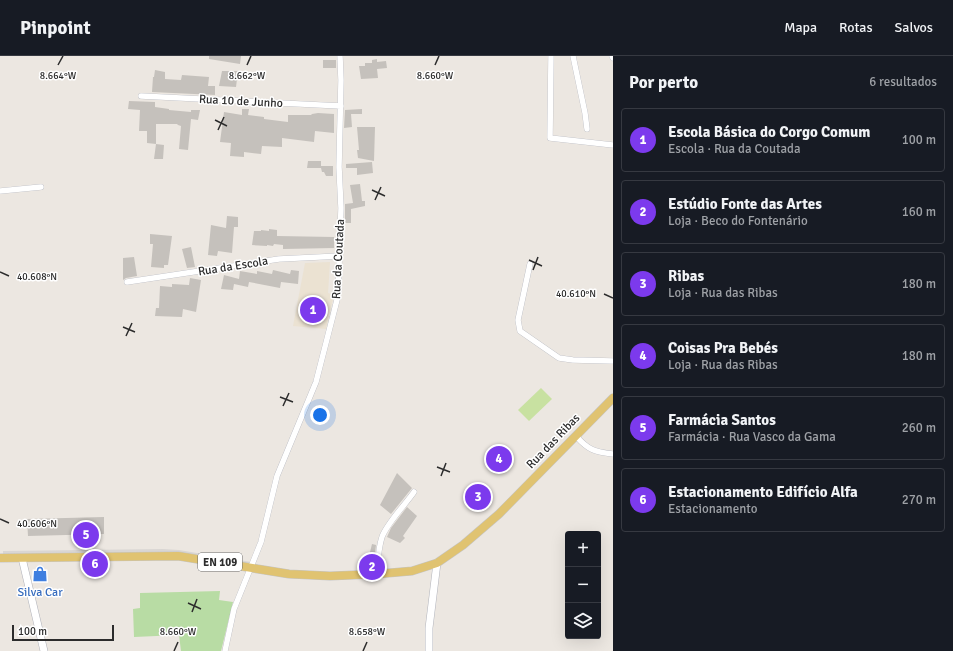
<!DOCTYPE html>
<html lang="pt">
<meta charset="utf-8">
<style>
body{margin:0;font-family:Signika,sans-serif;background:#242831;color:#f1f3f6}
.controls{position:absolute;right:12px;bottom:12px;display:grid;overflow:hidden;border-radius:4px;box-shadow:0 4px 16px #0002}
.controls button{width:36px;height:36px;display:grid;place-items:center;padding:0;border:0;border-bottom:1px solid #363941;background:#171b24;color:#f1f3f6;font:20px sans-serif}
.scale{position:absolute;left:12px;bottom:10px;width:102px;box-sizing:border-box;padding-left:4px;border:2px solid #2c2c2c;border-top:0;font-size:11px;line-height:14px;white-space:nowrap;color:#2c2c2c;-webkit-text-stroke:3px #fff;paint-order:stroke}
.you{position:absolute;left:320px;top:359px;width:14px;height:14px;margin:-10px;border:3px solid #fff;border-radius:50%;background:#1a73e8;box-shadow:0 0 0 6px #1a73e833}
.badge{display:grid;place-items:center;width:26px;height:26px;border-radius:50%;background:#7c3aed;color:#fff;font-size:13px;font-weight:700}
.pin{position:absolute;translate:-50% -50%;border:2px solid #fff;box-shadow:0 1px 4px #0006}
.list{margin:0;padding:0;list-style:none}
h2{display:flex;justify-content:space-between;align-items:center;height:52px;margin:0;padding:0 16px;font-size:17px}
h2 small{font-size:13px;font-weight:400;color:#9ea1a6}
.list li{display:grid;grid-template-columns:26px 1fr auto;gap:12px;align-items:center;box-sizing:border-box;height:64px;margin:0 8px 8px;padding:0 8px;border:1px solid #363941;border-radius:4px}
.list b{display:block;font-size:15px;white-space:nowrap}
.list p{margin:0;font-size:13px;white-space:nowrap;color:#9ea1a6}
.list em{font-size:13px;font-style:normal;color:#9ea1a6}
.icon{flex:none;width:22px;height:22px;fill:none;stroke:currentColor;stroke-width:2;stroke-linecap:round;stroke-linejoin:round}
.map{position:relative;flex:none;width:613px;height:595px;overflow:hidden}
header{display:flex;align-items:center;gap:24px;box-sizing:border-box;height:56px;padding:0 20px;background:#171b24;border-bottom:1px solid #363941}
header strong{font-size:19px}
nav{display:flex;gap:22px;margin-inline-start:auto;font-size:14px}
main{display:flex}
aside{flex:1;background:#171b24}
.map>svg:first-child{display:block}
.education{fill:#ebe2d2}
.green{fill:#b8dca4}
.pitch{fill:#c8e1a1}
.plaza{fill:#d9d6d3}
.building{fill:#c5c1bc}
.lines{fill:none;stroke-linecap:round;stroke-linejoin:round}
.minor-casing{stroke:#b1b3bb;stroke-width:6}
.tertiary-casing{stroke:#b1b3bb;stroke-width:8}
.primary-casing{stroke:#c4c4c4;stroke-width:9}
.minor{stroke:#fff;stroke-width:5.5}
.tertiary{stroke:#fff;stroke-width:7}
.primary{stroke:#e0c371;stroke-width:8}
.ticks{fill:none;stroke:#2c2c2c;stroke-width:1.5}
.labels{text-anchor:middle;stroke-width:3;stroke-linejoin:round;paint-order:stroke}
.shield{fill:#fff;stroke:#6b6b6b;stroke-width:1}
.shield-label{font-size:11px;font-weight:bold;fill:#2c2c2c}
.street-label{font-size:12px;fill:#2c2c2c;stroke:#fff}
.shop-label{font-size:12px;fill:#366cbe;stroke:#fff}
.ticks-label{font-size:10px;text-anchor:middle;fill:#2c2c2c;stroke:#fff;stroke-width:3;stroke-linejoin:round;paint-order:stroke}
</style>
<header>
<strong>Pinpoint</strong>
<nav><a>Mapa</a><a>Rotas</a><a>Salvos</a></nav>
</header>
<main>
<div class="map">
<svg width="613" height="595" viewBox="0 0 613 595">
<rect width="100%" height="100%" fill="#ece7e1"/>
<path class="education" d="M330 206 328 237 334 239 326 273 293 270 305 207Z"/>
<path class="green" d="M220 535 219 544 233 546 221 595H181L179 579 134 581 133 553 140 552V537Z"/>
<path class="pitch" d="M541 332 552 343 529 365 518 354Z"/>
<path class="plaza" d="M163 493 179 494 251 506 250 508 171 496 3 498V495Z"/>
<path class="building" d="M209 0H241L240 8 209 3Z
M377 3V6L386 5 387 12 377 13 378 22 361 23 359 10H365V7H372V4Z
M323 4H336V12H323Z
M155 14 165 16V23L181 24 182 19 209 21 208 30H215V39L152 36 153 21H154Z
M222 15H238L236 31 219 30Z
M129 45 155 46V51L169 53V54L191 56V54H200L198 64 191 63 188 94 179 93 181 70 178 69 177 68H156V88L147 87V75H139L140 54 128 53Z
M242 53H249L248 59 264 61V63L288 66V59H311L312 58 318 57 334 58V77L315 75 314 86 282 82V91L262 90 261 98 244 96V101L230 100 231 87 220 86 224 56 242 59Z
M362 53V58H351L352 71 344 72 345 54Z
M357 71H375L374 105 358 102 357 94H359Z
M156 88 164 89 163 103H154Z
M308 105H321V110H333V120H326L324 116H322L321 112H307Z
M372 106 373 117 357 119V112H346V108Z
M360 128 362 145H365V150L351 153V167H345V148L353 147 350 129Z
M227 160 238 161V171H234L232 197 218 195 217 200 208 199 211 169 226 172Z
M269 173 277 174V180L334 181V192L283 193V189L274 188 273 190 267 189V190L252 189 254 175H261V174L269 175Z
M150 178 172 180 168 209H164V212L151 211 153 188H150Z
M191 191 195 211 187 212 182 193Z
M134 201 137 220 126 222 123 224V202Z
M273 214 290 218 291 214 299 215 298 228 281 226 280 232 249 226 248 231 234 228 233 234 221 233 224 219 239 223 240 215 257 218V215L272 218Z
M190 222 201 224 196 256 183 253 182 261 155 260 156 252H159L160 230 172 231V228L189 229Z
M397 417 412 432 391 458 380 449Z
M407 451 417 460 403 480 405 482 400 487 387 481 391 472Z
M104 461V478L28 480 27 463Z
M372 488 376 489 373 513H366Z"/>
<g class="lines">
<g class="minor-casing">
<path id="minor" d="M551 0 550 82 613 89
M573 0 585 57 587 73
M612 0 613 2
M141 40 341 50
M0 135 41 131
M530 208 518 264 520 275 559 302 573 304 613 305
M127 226 279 203 340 200
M576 380C588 394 595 396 613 398
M377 518C378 506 378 493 382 481 387 467 405 449 414 436
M225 595 234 553 261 486 277 420 316 326 338 240 341 152 339 111 341 24 340 0"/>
</g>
<g class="tertiary-casing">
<path id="tertiary" d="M22 502 44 595
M429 595V572L437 507"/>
</g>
<g class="primary-casing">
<path id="primary" d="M0 502 178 500 289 518 330 520 377 518 412 515 437 507 463 489 499 458 613 342"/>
</g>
<use href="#minor" class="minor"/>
<use href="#tertiary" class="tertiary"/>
<use href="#primary" class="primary"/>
</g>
<path class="ticks" d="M58 9 63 0M247 9 251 0M435 9 439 0M215 64 227 70M218 74 224 61M372 134 385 140M375 144 381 131M529 204 542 210M533 214 538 201M0 216 9 220M604 238 613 242M123 271 135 276M126 280 132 267M280 341 293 346M283 350 289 337M437 411 450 416M441 420 446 407M0 463 9 467M188 547 201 553M192 556 197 543M174 595 178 586M363 595 367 586"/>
<defs>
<g id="shop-bare" transform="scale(1.2)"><path d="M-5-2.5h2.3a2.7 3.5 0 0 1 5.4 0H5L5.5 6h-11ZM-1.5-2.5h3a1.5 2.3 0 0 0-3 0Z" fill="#3f7fe0" stroke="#fff" stroke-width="2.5" paint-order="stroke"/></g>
</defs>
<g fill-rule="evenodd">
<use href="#shop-bare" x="40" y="518"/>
</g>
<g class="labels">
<rect class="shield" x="198" y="497" width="44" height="18" rx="3"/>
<g class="shield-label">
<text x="220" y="510">EN 109</text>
</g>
<g class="street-label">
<text transform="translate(241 45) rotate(3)" y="4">Rua 10 de Junho</text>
<text transform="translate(338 203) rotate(-87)" y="4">Rua da Coutada</text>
<text transform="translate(233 210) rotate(-9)" y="4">Rua da Escola</text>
<text transform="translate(553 385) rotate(-46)" y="4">Rua das Ribas</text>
</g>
<g class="shop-label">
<text x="40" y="540">Silva Car</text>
</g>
</g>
<g class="ticks-label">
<text x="58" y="23">8.664°W</text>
<text x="247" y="23">8.662°W</text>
<text x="435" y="23">8.660°W</text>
<text x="37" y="224">40.608°N</text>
<text x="576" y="241">40.610°N</text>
<text x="37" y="471">40.606°N</text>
<text x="178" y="579">8.660°W</text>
<text x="367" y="579">8.658°W</text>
</g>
</svg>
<div class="controls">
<button>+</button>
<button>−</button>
<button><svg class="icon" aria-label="layers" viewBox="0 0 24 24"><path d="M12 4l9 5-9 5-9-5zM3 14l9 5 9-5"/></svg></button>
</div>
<div class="scale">100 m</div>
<div class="you"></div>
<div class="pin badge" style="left:313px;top:254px">1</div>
<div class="pin badge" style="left:372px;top:511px">2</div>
<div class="pin badge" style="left:478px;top:441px">3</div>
<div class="pin badge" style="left:499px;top:403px">4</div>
<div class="pin badge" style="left:86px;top:479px">5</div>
<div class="pin badge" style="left:95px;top:508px">6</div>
</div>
<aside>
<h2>Por perto<small>6 resultados</small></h2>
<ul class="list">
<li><span class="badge">1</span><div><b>Escola Básica do Corgo Comum</b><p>Escola · Rua da Coutada</p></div><em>100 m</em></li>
<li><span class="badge">2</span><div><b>Estúdio Fonte das Artes</b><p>Loja · Beco do Fontenário</p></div><em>160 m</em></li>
<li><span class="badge">3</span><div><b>Ribas</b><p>Loja · Rua das Ribas</p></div><em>180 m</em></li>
<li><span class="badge">4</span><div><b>Coisas Pra Bebés</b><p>Loja · Rua das Ribas</p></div><em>180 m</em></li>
<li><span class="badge">5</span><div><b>Farmácia Santos</b><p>Farmácia · Rua Vasco da Gama</p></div><em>260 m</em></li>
<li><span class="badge">6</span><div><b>Estacionamento Edifício Alfa</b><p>Estacionamento</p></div><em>270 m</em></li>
</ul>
</aside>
</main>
